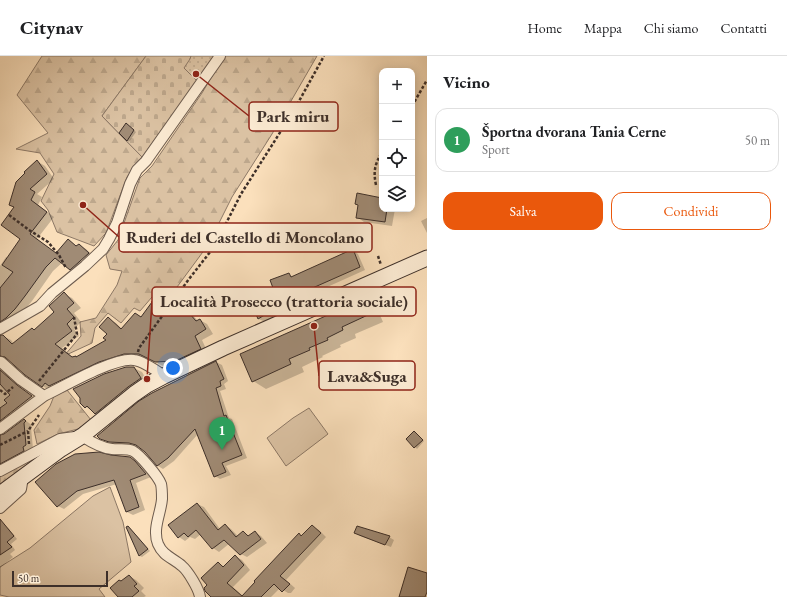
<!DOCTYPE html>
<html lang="it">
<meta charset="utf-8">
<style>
body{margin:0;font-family:"EB Garamond",serif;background:#f2f2f2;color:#202124}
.controls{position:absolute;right:12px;top:12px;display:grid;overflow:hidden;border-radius:8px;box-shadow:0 2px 10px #0003}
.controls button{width:36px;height:36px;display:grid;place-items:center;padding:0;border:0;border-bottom:1px solid #e0e0e0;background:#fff;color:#202124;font:20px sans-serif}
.scale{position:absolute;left:12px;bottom:10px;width:96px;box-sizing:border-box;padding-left:4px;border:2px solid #3d2f29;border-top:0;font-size:11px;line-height:14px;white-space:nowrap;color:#3d2f29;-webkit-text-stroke:3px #fcebd3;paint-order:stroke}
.you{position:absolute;left:173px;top:312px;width:14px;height:14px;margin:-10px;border:3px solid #fff;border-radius:50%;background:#1a73e8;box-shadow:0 0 0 6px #1a73e833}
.badge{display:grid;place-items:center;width:26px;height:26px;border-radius:50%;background:#ea580c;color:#fff;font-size:13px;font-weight:700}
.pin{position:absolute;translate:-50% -33px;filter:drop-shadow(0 1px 2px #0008)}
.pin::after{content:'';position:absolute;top:21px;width:14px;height:12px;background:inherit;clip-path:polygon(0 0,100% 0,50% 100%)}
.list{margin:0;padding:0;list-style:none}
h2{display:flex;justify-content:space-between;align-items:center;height:52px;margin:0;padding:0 16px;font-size:17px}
h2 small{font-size:13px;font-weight:400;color:#757577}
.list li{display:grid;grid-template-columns:26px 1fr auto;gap:12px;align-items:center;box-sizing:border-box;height:64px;margin:0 8px 8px;padding:0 8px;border:1px solid #e0e0e0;border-radius:12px}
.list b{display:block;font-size:15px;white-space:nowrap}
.list p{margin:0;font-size:13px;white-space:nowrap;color:#757577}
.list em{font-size:13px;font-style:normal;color:#757577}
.actions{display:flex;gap:8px;padding:12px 16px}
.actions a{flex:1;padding:9px 0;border:1px solid #ea580c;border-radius:12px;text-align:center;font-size:14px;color:#ea580c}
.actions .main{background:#ea580c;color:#fff}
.icon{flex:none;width:22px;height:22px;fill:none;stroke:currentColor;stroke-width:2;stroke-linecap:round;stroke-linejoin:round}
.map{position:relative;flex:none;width:427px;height:541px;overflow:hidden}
header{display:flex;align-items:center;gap:24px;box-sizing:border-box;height:56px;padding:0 20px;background:#fff;border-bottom:1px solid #e0e0e0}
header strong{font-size:19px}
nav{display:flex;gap:22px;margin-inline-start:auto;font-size:14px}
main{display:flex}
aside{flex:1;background:#fff}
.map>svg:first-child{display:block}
.green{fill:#dbc2a3;stroke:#8c7866}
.forest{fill:url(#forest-firs);stroke:#8c7866}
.cemetery{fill:url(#cemetery-stones);stroke:#8c7866}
.park{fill:url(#park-dots);stroke:#8c7866}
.shadow{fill:#0003}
.building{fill:#a08b75;stroke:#3d2f29}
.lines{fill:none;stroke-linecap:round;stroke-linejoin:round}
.minor-casing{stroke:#6c5b4e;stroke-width:12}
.secondary-casing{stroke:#3d2f29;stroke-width:17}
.path{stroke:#3d2f29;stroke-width:2.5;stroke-dasharray:3 2;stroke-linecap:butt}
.minor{stroke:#fcebd3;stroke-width:10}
.secondary{stroke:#fcebd3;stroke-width:15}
.leader{fill:none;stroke:#8f2418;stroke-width:1.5}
.callout-dot{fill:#8f2418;stroke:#fcebd3;stroke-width:1.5}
.callout{fill:#fcebd3;stroke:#8f2418;stroke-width:1.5}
.callout-label{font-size:17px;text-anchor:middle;font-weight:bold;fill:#3d2f29}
</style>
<header>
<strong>Citynav</strong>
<nav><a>Home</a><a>Mappa</a><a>Chi siamo</a><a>Contatti</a></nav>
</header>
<main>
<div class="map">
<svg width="427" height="541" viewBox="0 0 427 541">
<defs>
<pattern id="forest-firs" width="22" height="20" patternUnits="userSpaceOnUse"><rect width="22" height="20" fill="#dbc2a3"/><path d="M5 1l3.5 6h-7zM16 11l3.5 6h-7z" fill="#bda78c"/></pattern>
<pattern id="cemetery-stones" width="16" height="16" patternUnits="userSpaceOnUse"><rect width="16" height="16" fill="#dbc2a3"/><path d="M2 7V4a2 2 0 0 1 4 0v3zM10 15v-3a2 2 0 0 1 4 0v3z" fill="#bda78c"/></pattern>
<pattern id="park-dots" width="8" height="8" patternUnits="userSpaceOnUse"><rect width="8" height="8" fill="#dbc2a3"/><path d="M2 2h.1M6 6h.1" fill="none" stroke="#bda78c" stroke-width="1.8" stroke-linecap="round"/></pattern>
</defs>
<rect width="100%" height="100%" fill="#fbe0bc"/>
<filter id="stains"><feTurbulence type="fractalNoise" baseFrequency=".005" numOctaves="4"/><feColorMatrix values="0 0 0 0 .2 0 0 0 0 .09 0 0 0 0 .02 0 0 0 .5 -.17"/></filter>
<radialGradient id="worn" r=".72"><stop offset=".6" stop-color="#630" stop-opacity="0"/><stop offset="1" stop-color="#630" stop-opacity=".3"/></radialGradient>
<path class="green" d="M309 352 328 378 286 410 267 382 293 362Z
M110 431 123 466 131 506 99 533 105 541H9L0 539V511L30 492 93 440Z"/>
<path class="forest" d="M42 0H146L102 60 142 101 127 121 106 177 94 190 57 176 48 154 41 145 54 118 40 97 16 93 48 77 17 39Z
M224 0H317L272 78 232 141 208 189 163 250 152 241 140 255 134 252 121 267 108 257 95 272 92 287 64 300 81 280 80 266 96 262 117 229 122 215 110 213 106 199 118 184 140 122 152 110 202 37Z
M67 334 91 364 78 373 58 378 37 388 34 374 50 350 54 340Z
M61 387 0 430V420Z"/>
<path class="cemetery" d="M146 0H191L190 3 197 25 142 101 102 60Z"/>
<path class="park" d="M191 0H215L197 25 184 12 190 3Z"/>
<path class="shadow" d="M129 70 136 76 129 86 127 84Z
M37 105 45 110 54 123 37 138 42 141 38 149 54 161 37 183 57 198 68 185 77 191 79 189 86 193 96 202 78 217 63 206 53 215 32 245 22 257 1 277 2 280H3L11 284 14 288 35 274 56 256 64 238 72 242 81 252 74 257 81 266 74 273 79 280 62 292 74 302H77L107 285 109 278 108 263 116 267 122 273 142 262 153 247 160 251 167 257 177 245 184 249 198 265 200 264 207 268 213 278 202 284 208 297 183 308 163 310 147 302 142 301 50 334 42 330 9 304H7L3 306 2 314 4 316 24 334 39 345 1 375V381L25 364 33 370 31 371 33 393 8 411 0 407V210L6 201 8 202 22 183 14 151 10 149Z
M382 143V153H395L392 170 364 166 357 161Z
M427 162V177L421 165Z
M353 194 358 198 365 214 305 241 265 266 259 263 253 250 265 244 288 218 293 221Z
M364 244 377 252 383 266 355 278 356 282 340 289 341 291 322 300 323 301 302 311 304 316 266 333 253 325Z
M216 306 222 309 228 325 224 328 226 333 220 335 229 362 232 363 247 402 226 410 231 419 220 423 215 420 198 378 174 405 163 413 158 410 145 395 139 391 135 390 115 388 107 386 101 382Z
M134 312 142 316 148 326 103 362 86 351 81 342Z
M416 378 424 385 417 393 408 383Z
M111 400 132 403 138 407 151 421 136 427 145 454 133 459 127 456 117 428 83 438 64 453 58 450Z
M197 448 204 451 220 473 225 469 231 473 238 480 243 476 250 480 255 476 261 480 267 487 247 501 241 498 230 487 219 496 213 492 201 478 195 483 190 481 185 485 179 481 169 469Z
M5 470 9 473 17 483 11 488 15 494 10 498 13 501 0 512V474Z
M312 470 319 474 326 481 286 524 295 532 291 537H288L280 532 271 541H213L209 529 218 507 225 511 235 500 242 504 250 514 233 531 243 540 299 478 302 480Z
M128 471 130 472 150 495 142 501 140 500Z
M355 477 389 481 394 484 391 491 360 480Z
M129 520 136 524 144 532 141 535 146 540 144 541H119L121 526Z"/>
<path class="building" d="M126 67 134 74 127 85 119 77Z
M37 104 47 118 30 133 35 136 31 144 47 156 30 178 56 197 68 183 76 190 79 188 89 197 70 214 55 202 46 211 25 240 15 253 6 262 0 266V232L13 216 2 209 20 183 1 169 14 151 9 149 16 126 25 117 24 116Z
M357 137 382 142V153H387L385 166 356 162 358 149 355 148Z
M353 193 360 211 299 238 258 263 252 249 264 244 261 238 273 232 270 224 289 217 291 221Z
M64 236 74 247 67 253 74 261 67 268 72 275 55 288 72 301 76 300V301L106 284 103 282 107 278 99 271 108 261 121 273 135 257 141 261 152 246 166 257 177 243 196 265 200 263 206 273 195 280 201 293 175 305 155 306 139 298H124L99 306 49 330 45 327 42 331 25 319 5 301 0 300V279H3L12 288 32 272 34 274 54 256 49 250Z
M364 243 370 258 342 271 343 274 327 282 328 284 309 292 310 294 289 303 291 308 252 326 240 298Z
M216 305 224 323 220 325 221 330 216 332 224 360 226 359 242 399 222 407 226 416 214 421 195 373 168 402 157 410 145 396 136 389 129 387 109 386 100 383 97 380 139 345 152 337Z
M126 311H134L141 322 128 331 95 358 87 350 85 352 80 347V342L73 333 104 318Z
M0 314 17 329 32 340 0 365V352L7 347 4 344 10 339 0 328Z
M24 363 26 365 24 367 26 389 23 391 24 395 0 408V379L4 378Z
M414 375 423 384 414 392 406 383Z
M99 396 111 399 130 401 135 405 146 418 130 424 139 451 126 456 114 424 77 435 57 451 35 426 56 408 75 398Z
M197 447 218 474 225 468 236 481 243 475 248 480 255 475 261 483 240 499 224 484 212 493 196 474 188 481 184 477 178 482 168 469Z
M0 463 14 480 7 486 12 491 0 499Z
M312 469 321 477 280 520 290 528 282 536 274 528 261 541H211L205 535 204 532 207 529 201 522 218 506 223 511 235 499 244 509 227 527 242 540 255 526 254 525 299 477 301 480Z
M128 470 148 493 139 500 126 471Z
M357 470 390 480 385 489 354 477Z
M408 511 427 517V536L425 541H399Z
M129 519 137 528 134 530 139 535 132 541H118L110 532 119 524 121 525Z"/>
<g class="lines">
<g class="minor-casing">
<path id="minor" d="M0 273 40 250 52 237 85 210 103 193 109 183 117 167 130 128 137 114 146 105 220 0
M1 306 21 324 44 340C63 331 114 301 134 304 142 305 157 315 164 320
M0 373 44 340
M0 415 60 383 82 380C91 386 101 392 112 393 119 394 127 392 133 395 140 399 158 420 161 428 162 432 162 438 162 443 161 457 152 473 158 488 163 500 173 502 182 510 188 515 199 533 200 541
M0 452 21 433 23 421"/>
</g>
<g class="secondary-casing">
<path id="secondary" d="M0 438 61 393 82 380 134 338 147 329 164 320 223 292 427 202"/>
</g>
<path class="path" d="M412 50 427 24
M376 129C373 115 375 108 382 96
M9 159 29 174 48 186 59 199 66 212
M378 200 381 209
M138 296 139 292 189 223 214 191 241 138 293 56 324 0
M39 325 77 278 74 261
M0 334 5 338 13 331
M29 388 28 375 39 359
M0 389 28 375"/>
<use href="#minor" class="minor"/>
<use href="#secondary" class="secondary"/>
</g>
<path class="leader" d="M196 18L249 60M83 149L119 181M147 323L152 245M314 270L319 320"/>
<g class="callout-dot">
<circle cx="196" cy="18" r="4"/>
<circle cx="83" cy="149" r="4"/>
<circle cx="147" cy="323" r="4"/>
<circle cx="314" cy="270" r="4"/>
</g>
<g class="callout">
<rect x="249" y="46" width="89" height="29" rx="4"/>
<rect x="119" y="167" width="253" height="29" rx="4"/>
<rect x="152" y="231" width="264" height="29" rx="4"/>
<rect x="319" y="305" width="96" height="29" rx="4"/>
</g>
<g class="callout-label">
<text x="293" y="66">Park miru</text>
<text x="245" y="187">Ruderi del Castello di Moncolano</text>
<text x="284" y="251">Località Prosecco (trattoria sociale)</text>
<text x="367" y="326">Lava&amp;Suga</text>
</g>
<rect width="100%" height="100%" filter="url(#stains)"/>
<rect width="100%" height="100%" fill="url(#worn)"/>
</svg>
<div class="controls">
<button>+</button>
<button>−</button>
<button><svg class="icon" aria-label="locate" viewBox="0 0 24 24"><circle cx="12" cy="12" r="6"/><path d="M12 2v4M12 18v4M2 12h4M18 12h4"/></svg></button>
<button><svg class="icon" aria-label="layers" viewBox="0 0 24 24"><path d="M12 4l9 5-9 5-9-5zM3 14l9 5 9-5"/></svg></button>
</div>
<div class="scale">50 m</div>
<div class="you"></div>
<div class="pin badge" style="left:222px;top:394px;background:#2e9e5b">1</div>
</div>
<aside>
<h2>Vicino<small></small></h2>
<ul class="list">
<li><span class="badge" style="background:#2e9e5b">1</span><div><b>Športna dvorana Tania Cerne</b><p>Sport</p></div><em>50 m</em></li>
</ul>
<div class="actions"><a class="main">Salva</a><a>Condividi</a></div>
</aside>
</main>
